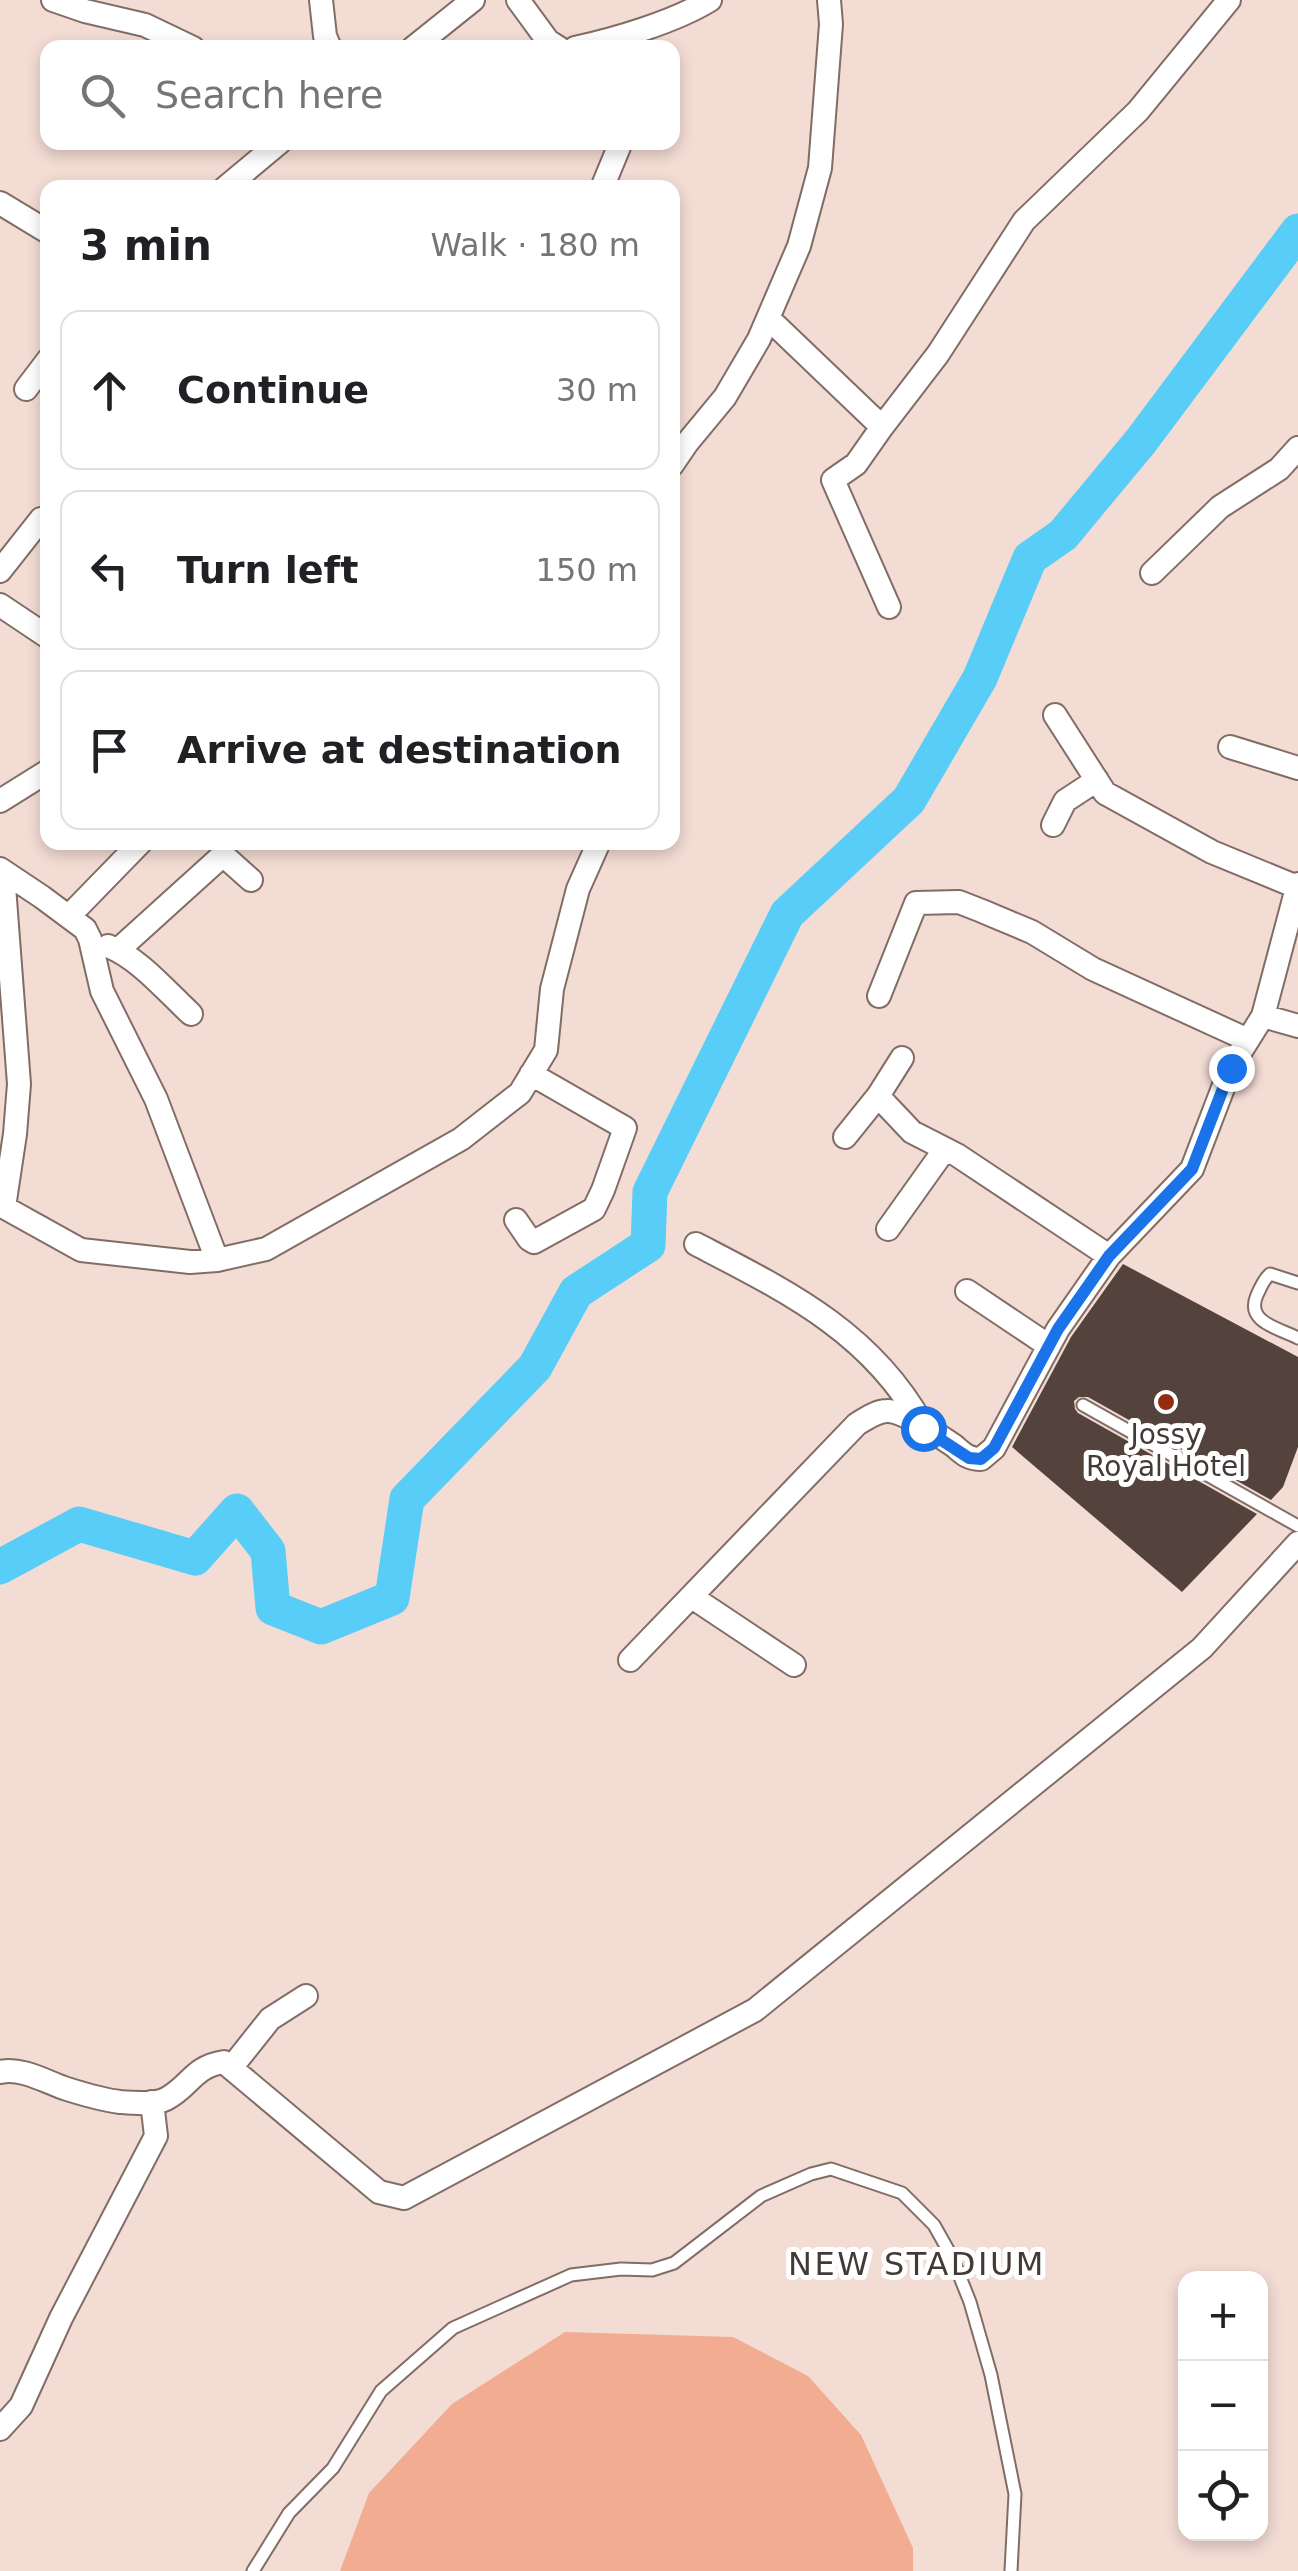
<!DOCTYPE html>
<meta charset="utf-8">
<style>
body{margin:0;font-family:"DejaVu Sans",sans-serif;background:#f2f2f2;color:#202124}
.controls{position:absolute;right:30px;bottom:30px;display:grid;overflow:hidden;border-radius:20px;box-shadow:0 5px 15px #0003}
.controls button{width:90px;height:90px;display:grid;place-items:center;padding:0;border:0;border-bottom:2px solid #e0e0e0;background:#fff;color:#202124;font:50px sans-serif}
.stop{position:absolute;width:30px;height:30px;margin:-22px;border:8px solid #1a73e8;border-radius:50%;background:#fff}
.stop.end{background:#1a73e8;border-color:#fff;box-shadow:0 2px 10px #0008}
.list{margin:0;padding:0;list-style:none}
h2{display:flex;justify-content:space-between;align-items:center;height:130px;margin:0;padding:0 40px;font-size:42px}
h2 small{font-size:32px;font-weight:400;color:#757577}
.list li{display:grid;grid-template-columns:65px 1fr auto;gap:30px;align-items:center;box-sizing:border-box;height:160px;margin:0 20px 20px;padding:0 20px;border:2px solid #e0e0e0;border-radius:20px}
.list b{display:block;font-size:38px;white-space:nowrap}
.list em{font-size:32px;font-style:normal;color:#757577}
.icon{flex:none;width:55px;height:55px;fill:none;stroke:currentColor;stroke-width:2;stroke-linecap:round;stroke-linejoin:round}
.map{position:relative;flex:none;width:1298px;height:2571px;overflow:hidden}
.search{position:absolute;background:#fff;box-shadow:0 5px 15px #0003;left:40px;top:40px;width:640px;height:110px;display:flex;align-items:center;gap:25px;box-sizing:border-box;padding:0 35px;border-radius:20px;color:#757577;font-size:38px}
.panel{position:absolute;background:#fff;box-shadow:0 5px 15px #0003;left:40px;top:180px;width:640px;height:670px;border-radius:20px}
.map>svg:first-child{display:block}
.green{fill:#f2ac92}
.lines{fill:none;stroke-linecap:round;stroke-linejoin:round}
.river{stroke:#58cdf7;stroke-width:35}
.building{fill:#54423c}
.lane-casing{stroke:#816d66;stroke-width:15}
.street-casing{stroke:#816d66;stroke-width:26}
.lane{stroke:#fff;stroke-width:11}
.street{stroke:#fff;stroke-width:22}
.route{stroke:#1a73e8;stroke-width:12}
.poi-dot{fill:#942c12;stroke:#fff;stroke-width:4}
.labels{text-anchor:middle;stroke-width:10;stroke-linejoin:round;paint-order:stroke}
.poi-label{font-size:28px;fill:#433a37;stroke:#fff}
.quarter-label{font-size:32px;letter-spacing:2.5px;fill:#433a37;stroke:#fff}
</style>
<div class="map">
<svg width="1298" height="2571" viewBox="0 0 1298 2571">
<rect width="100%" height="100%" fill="#f3dcd4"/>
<path class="green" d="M565 2332 733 2337 808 2376 861 2435 913 2548V2571H340L369 2493 452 2404Z"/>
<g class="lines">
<path class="river" d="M0 1567 79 1524 195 1558 237 1511 268 1551 273 1608 321 1627 392 1598 407 1499 535 1367 576 1292 648 1245 650 1192 787 914 909 800 980 678 1030 558 1063 535 1141 441 1298 231"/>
</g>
<path class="building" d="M1123 1264 1298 1357V1447L1283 1487 1271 1500 1088 1397H1079L1074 1401 1075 1409 1078 1413 1257 1514 1182 1592 1012 1447 1071 1337Z"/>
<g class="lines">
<g class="lane-casing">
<path id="lane" d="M1298 1283 1270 1274C1263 1280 1261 1287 1257 1295 1245 1322 1278 1328 1298 1338
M1083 1405 1298 1526
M253 2571 289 2513 333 2468 381 2391 453 2328 571 2275 621 2269 652 2270 674 2263 761 2196 811 2174 831 2169 902 2193 934 2225 952 2257 970 2302 991 2375 1015 2494 1011 2571"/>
</g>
<g class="street-casing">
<path id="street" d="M53 0 85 11 145 25 193 48
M321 0 325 36 330 48
M518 0 548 41 559 48
M413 48 473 0
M575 48C616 39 674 22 710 0
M225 188 280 142
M602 188 621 142
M0 203 48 232
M768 318 882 427 938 354 1024 221 1138 111 1229 0
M26 389 48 360
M882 427 856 464 833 480 889 607
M672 465 687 443 725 397 759 339 799 246 820 168 831 24 829 0
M0 571 41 519
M1152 573 1220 507 1279 469 1298 448
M0 605 48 637
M1055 715 1105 793 1212 852 1297 887
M1230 747 1298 768
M0 801 48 771
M1053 825 1065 801 1097 780
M0 869 42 897 85 929 90 939 102 991 156 1099 217 1260
M0 874 3 873 19 1084 15 1134 4 1207
M69 916 141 842
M108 946C140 959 166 991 191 1014
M118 950 223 855 251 880
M879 996 916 903 959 902 982 911 1032 932 1093 969 1248 1040
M1263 1016 1298 1026
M878 1096 902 1058
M845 1137 878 1096 912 1132 957 1155 1109 1256
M0 1205 81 1250 190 1262 217 1260 266 1249 461 1139 520 1093 546 1050 552 989 578 889 599 842
M516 1220 529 1239 534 1242 594 1209 603 1190 625 1128 531 1074
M888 1229 945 1149
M696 1244C786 1291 870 1331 922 1424
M967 1291 1049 1346
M692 1597 794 1665
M630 1660 857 1424C866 1419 876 1411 887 1411 903 1410 939 1436 953 1445 963 1453 967 1459 981 1459L994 1448 1058 1329 1109 1256 1192 1169 1231 1067 1263 1016 1298 884
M231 2068 270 2019 306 1996
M0 2072C22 2067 46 2082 67 2089 83 2094 103 2100 120 2102 133 2103 154 2105 166 2099 191 2086 192 2067 224 2062L379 2192 404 2198 755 2010 1202 1648 1298 1543
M0 2429 21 2406 61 2318 156 2136 152 2102"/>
</g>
<use href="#lane" class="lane"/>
<use href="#street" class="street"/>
</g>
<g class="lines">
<path class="route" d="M923 1428 969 1458 981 1459 994 1448 1058 1329 1109 1256 1192 1169 1231 1068"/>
</g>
<circle class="poi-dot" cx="1166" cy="1402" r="10"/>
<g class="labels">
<g class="poi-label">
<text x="1166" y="1444">Jossy<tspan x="1166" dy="32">Royal Hotel</tspan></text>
</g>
<g class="quarter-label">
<text x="917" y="2275">NEW STADIUM</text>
</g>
</g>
</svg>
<div class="controls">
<button>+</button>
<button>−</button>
<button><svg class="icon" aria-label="locate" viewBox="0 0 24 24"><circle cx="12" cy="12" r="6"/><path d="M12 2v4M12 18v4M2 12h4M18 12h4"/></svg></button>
</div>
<div class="stop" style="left:923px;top:1428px"></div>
<div class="stop end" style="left:1231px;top:1068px"></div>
<div class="search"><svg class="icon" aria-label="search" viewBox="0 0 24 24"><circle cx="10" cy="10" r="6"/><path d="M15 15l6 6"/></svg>Search here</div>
<section class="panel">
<h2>3 min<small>Walk · 180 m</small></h2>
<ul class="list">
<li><svg class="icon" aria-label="ahead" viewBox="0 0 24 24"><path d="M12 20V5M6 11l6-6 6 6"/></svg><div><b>Continue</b></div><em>30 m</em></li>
<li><svg class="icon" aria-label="left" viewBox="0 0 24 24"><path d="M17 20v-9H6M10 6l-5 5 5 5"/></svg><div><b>Turn left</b></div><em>150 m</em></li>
<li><svg class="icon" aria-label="arrive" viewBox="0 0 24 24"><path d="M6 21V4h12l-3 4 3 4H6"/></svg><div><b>Arrive at destination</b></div></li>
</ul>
</section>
</div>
